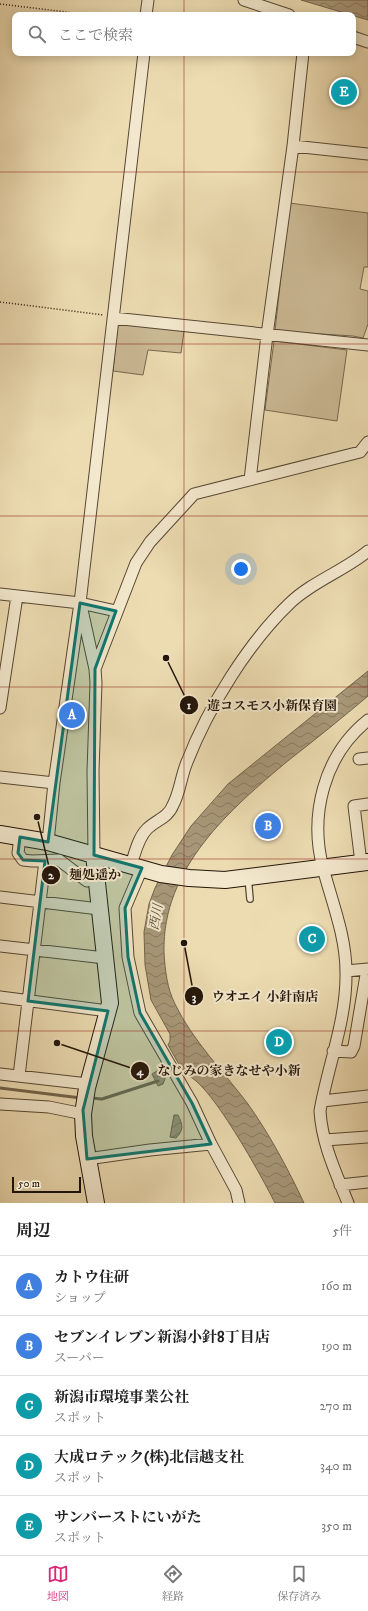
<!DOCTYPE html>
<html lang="ja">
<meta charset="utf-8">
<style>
body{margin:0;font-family:"IM FELL DW Pica","Noto Serif JP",serif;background:#f2f2f2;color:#222}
.scale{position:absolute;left:12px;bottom:10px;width:69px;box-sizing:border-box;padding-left:4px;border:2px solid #231509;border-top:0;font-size:11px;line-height:14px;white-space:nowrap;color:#231509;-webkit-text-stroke:3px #f3e8cd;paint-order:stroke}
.you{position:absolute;left:241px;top:569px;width:14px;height:14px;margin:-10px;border:3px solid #fff;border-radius:50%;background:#1a73e8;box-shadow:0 0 0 6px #1a73e833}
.badge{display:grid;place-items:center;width:26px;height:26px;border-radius:50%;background:#db2777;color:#fff;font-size:13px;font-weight:700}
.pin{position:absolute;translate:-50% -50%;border:2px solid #fff;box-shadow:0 1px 4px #0006}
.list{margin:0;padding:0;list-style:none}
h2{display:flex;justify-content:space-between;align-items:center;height:52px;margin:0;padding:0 16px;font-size:17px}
h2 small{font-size:13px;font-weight:400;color:#767676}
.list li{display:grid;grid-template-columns:26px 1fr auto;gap:12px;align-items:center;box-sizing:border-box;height:60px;padding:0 16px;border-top:1px solid #e0e0e0}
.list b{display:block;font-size:15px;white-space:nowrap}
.list p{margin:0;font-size:13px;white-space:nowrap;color:#767676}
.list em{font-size:13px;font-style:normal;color:#767676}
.icon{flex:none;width:22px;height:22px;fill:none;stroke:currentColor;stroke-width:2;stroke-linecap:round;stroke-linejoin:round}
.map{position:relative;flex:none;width:368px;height:1203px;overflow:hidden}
.search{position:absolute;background:#fff;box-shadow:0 2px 10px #0003;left:12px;right:12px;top:12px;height:44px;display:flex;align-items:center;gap:10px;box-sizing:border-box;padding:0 14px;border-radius:8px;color:#767676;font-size:15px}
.sheet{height:352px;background:#fff}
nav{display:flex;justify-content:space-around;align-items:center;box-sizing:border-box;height:56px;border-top:1px solid #e0e0e0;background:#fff;font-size:11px;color:#767676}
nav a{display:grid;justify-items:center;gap:2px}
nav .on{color:#db2777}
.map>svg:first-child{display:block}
.green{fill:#cbba95;stroke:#77684f}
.water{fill:url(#water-waves);stroke:#73644c}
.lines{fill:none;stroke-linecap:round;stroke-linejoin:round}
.stream{stroke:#73644c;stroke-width:3}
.lane-casing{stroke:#564733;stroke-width:8}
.street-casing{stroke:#564733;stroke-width:13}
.secondary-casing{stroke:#231509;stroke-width:18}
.path{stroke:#231509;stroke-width:1.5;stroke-dasharray:1 2;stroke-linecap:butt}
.lane{stroke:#f3e8cd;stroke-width:5.5}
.street{stroke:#f3e8cd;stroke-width:11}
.secondary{stroke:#f3e8cd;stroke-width:16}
.marked{fill:#0f766e;fill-opacity:0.2;stroke:#0f766e;stroke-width:3;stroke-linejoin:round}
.grid{fill:none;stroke:#8f2418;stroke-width:1;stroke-opacity:0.55}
.labels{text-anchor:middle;stroke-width:4;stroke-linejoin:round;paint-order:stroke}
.water-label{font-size:13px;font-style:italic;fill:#584936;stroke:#f3e8cd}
.leader{fill:none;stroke:#231509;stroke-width:1.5}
.callout-dot{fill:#231509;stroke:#f3e8cd;stroke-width:1.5}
.mark-label{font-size:12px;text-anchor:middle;font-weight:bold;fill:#fff}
.callout-label{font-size:13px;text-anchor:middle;font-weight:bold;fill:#231509;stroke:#f3e8cd;stroke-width:4;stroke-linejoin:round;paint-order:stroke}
</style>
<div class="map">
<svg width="368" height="1203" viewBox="0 0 368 1203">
<defs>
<pattern id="water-waves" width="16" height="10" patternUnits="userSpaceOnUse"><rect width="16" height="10" fill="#a89879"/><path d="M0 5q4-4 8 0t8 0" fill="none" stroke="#887b61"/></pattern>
</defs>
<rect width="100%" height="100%" fill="#eddcb2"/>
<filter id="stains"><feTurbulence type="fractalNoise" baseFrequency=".005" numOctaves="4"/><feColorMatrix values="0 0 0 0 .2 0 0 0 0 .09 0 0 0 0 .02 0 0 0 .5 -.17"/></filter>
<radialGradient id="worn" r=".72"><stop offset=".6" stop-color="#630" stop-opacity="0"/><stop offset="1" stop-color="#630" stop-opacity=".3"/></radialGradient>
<path class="green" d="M289 203 368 213V267H364L360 289 368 291V324L363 338 353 336 275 331Z
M118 322 184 331 181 353 148 350 143 375 113 371Z
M274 341 347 350 337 421 265 410Z"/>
<path class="water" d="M301 0H368V20Z
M368 671V696C342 718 316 739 289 760 230 809 162 868 164 952 165 970 167 988 175 1004 193 1041 223 1071 248 1104 270 1135 288 1169 304 1203H275C264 1181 208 1077 185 1075L168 1045 170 1041V1034L151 1000 145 965 144 932 149 904 155 888 172 855 191 826 228 784Z
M157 1071H164L166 1076 163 1084 158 1086 152 1074Z
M174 1115H178C183 1125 184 1130 176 1138L170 1137Z"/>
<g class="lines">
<path class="stream" d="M0 1088 81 1098
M91 1098 102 1099 158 1081"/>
<g class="lane-casing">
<path id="lane" d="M248 877 250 899"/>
</g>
<g class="street-casing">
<path id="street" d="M244 0 289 15
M146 15 148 0
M353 37 368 42
M293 146 368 154
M113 318 368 345
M250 480 267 335 293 146 303 53
M0 594 80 603 116 611
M82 610 95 669 96 683 93 771 94 855
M95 669 136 563 150 542 194 494 360 452 368 442
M0 708 17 596
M359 759 368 758
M0 777 54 783
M20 837 18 853 23 860 32 861 59 860 87 881
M48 842 54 783 80 603 144 53
M361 863 354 806 368 804
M131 865C135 853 138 838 147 829 156 820 168 818 173 805 180 792 181 776 187 762 208 708 248 643 290 603 313 581 344 571 368 551
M142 868 125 908 128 957 140 1013 192 1103 211 1144 236 1190 239 1203
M0 897 99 909
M0 946 105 958
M346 971 368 969
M0 997 108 1011
M333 1051 351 1052 354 1046 367 969
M0 1074 88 1084
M19 1076 45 861
M322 1101 368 1096
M0 1104 49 1107 83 1114
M325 1140 367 1137
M87 1159 150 1150 211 1144
M340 1185 368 1182
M348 1203C336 1173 322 1144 320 1111 328 1065 347 1019 346 972 346 936 332 902 323 868 309 815 324 755 368 720"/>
</g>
<g class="secondary-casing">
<path id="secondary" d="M0 834 48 842 161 874 189 878 225 880 368 862
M94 855 110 1003 87 1088 83 1114 84 1136 96 1203"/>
</g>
<path class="path" d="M0 4 91 15
M0 302 104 315"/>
<use href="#lane" class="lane"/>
<use href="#street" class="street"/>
<use href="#secondary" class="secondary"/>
</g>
<path class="marked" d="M80 603 116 611 95 669 94 855 142 868 125 908 128 957 140 1013 192 1103 211 1144 87 1159 83 1110 108 1011 28 1001 45 861 23 860 18 853 20 837 48 842Z"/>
<path class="grid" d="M184 0V15M184 53V1203M0 172H368M0 344H368M0 516H368M0 687H368M0 859H368M0 1031H368"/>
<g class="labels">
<g class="water-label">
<text transform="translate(155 917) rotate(-80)" y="5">西川</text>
</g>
</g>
<path class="leader" d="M166 658L189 705M37 817L51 875M184 943L194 996M57 1043L140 1071"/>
<g class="callout-dot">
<circle cx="166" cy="658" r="4"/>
<circle cx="37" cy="817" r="4"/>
<circle cx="184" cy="943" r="4"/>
<circle cx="57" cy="1043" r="4"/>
<circle cx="189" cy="705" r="10"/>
<circle cx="51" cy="875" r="10"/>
<circle cx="194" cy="996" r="10"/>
<circle cx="140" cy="1071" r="10"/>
</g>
<g class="mark-label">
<text x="189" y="709">1</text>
<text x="51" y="879">2</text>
<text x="194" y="1001">3</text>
<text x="140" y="1075">4</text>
</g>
<g class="callout-label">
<text x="272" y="710">遊コスモス小新保育園</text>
<text x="95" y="879">麺処遥か</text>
<text x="265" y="1001">ウオエイ 小針南店</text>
<text x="229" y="1075">なじみの家きなせや小新</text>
</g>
<rect width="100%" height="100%" filter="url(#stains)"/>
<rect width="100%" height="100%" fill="url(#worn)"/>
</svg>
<div class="scale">50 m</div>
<div class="you"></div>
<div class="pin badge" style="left:72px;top:715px;background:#3f7fe0">A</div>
<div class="pin badge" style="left:268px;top:826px;background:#3f7fe0">B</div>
<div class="pin badge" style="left:312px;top:939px;background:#0f9aa8">C</div>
<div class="pin badge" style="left:279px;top:1042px;background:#0f9aa8">D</div>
<div class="pin badge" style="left:344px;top:92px;background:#0f9aa8">E</div>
<div class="search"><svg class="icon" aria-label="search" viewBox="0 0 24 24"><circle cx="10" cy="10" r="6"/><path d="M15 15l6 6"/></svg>ここで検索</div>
</div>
<section class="sheet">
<h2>周辺<small>5件</small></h2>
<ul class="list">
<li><span class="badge" style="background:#3f7fe0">A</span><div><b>カトウ住研</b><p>ショップ</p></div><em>160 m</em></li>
<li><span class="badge" style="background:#3f7fe0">B</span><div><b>セブンイレブン新潟小針8丁目店</b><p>スーパー</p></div><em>190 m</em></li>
<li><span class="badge" style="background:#0f9aa8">C</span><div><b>新潟市環境事業公社</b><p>スポット</p></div><em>270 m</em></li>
<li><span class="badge" style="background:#0f9aa8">D</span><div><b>大成ロテック(株)北信越支社</b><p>スポット</p></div><em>340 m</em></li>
<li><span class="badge" style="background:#0f9aa8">E</span><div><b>サンバーストにいがた</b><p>スポット</p></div><em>350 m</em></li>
</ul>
</section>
<nav>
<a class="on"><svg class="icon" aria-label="map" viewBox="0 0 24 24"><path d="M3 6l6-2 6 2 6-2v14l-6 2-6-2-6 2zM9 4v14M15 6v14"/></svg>地図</a>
<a><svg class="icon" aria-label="directions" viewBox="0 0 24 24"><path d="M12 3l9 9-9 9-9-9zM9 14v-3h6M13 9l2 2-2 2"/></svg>経路</a>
<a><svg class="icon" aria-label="saved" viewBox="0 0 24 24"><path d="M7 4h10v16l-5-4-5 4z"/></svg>保存済み</a>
</nav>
